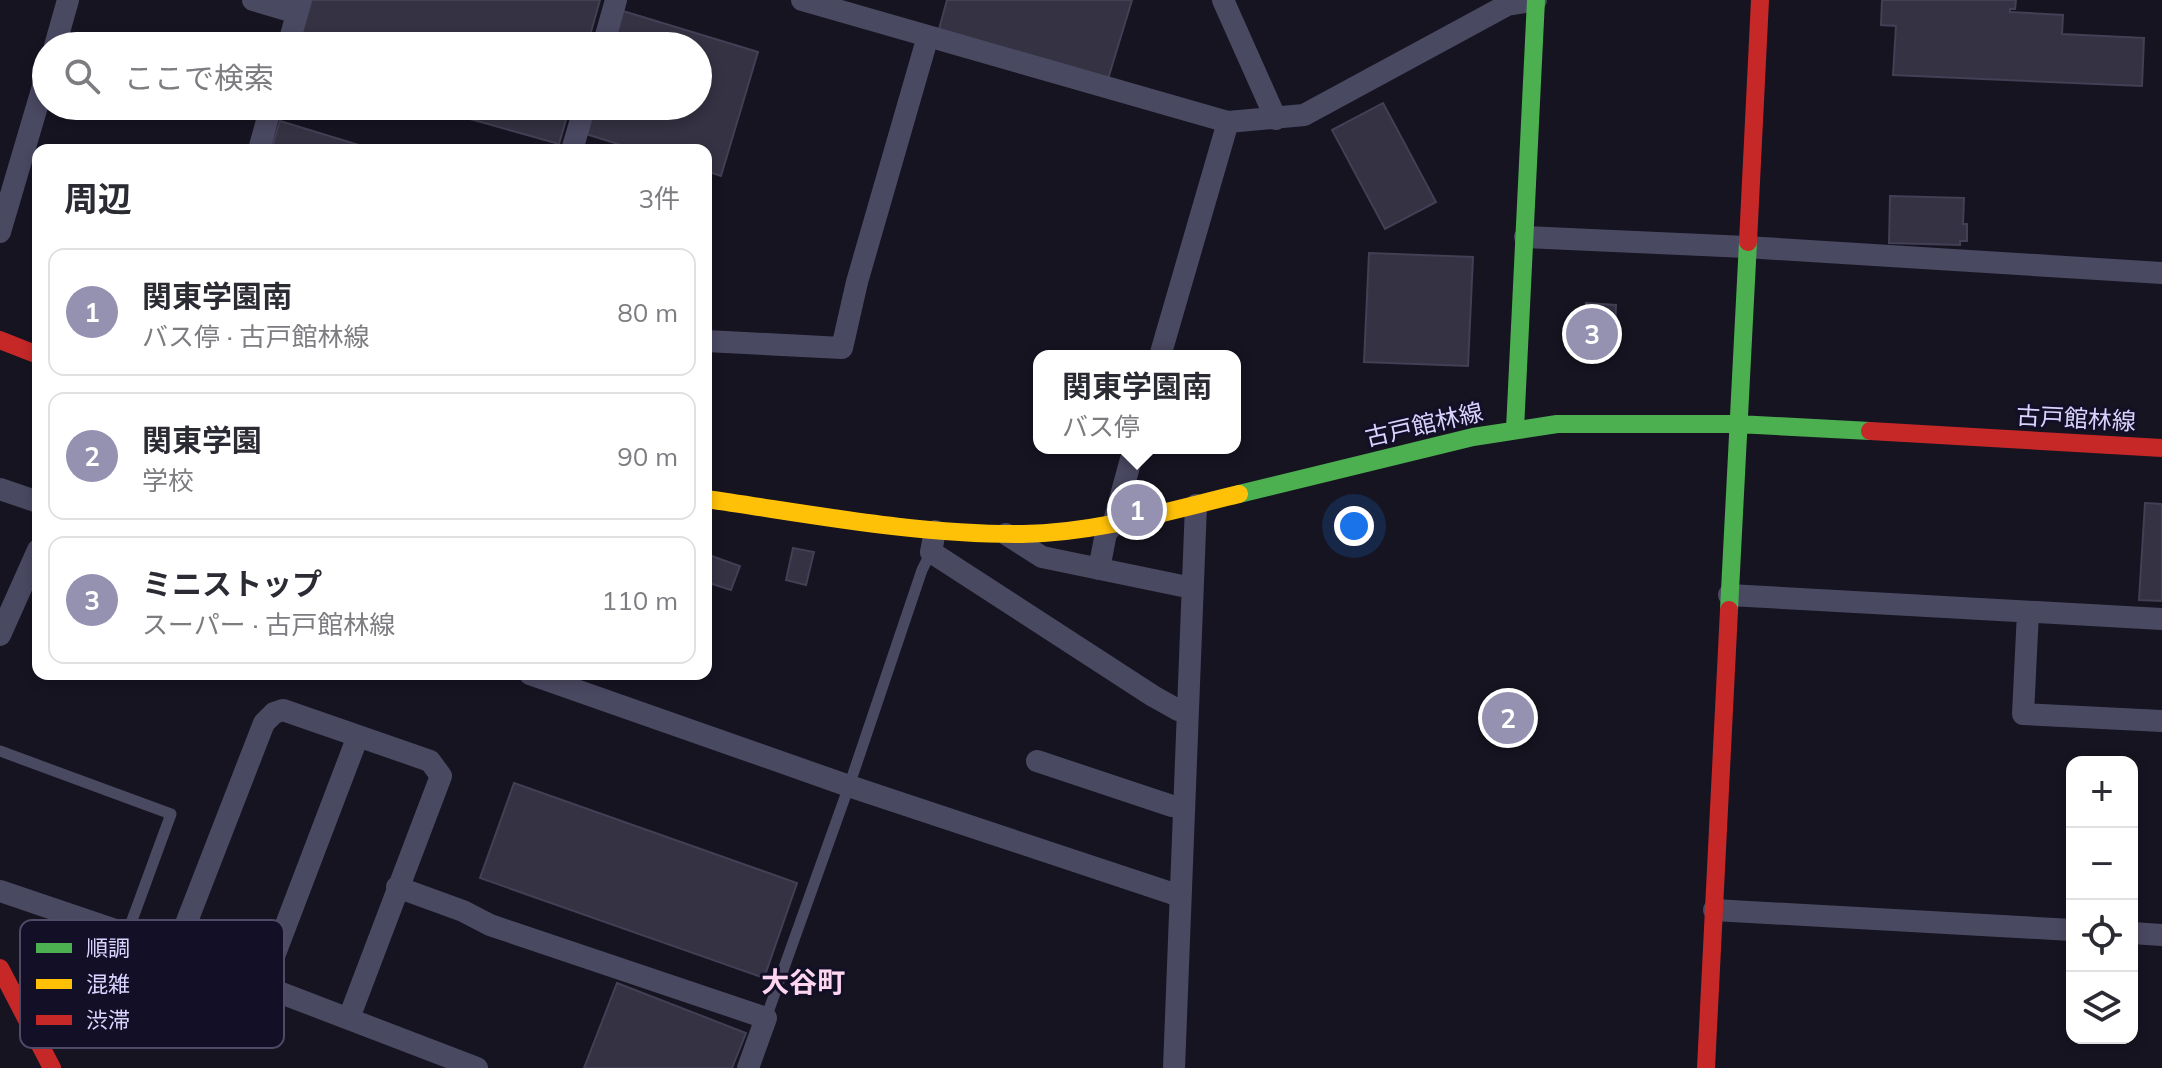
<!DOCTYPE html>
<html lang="ja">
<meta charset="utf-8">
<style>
body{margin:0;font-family:Mulish,"Noto Sans JP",sans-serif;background:#f2f2f3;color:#2b2b33}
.controls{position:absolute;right:24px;bottom:24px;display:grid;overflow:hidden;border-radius:16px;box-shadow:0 4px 12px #0003}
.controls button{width:72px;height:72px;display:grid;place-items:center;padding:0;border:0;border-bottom:2px solid #e1e1e2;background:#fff;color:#2b2b33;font:40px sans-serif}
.you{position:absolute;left:1354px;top:526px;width:28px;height:28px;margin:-20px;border:6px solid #fff;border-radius:50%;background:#1a73e8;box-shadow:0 0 0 12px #1a73e833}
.badge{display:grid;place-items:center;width:52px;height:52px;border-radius:50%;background:#9591b1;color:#fff;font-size:26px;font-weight:700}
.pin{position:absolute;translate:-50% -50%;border:4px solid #fff;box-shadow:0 2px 8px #0006}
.popup{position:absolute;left:1033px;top:350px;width:208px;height:104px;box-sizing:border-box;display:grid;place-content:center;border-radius:16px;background:#fff;filter:drop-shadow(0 2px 6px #0005);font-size:26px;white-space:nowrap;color:#7c7c81}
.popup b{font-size:30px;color:#2b2b33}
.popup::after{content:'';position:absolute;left:50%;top:100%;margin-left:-16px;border:16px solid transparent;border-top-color:#fff}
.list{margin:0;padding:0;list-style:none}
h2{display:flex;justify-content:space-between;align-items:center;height:104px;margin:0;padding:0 32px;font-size:34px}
h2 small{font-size:26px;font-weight:400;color:#7c7c81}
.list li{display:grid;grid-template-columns:52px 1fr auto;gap:24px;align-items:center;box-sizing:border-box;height:128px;margin:0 16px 16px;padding:0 16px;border:2px solid #e1e1e2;border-radius:16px}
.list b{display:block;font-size:30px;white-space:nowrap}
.list p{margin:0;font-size:26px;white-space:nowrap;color:#7c7c81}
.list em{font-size:26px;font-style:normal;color:#7c7c81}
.icon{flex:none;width:44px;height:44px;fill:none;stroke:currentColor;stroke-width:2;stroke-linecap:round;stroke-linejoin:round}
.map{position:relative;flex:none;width:2162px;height:1068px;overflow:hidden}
.search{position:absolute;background:#fff;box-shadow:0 4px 12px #0003;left:32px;top:32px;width:680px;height:88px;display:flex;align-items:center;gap:20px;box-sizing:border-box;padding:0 28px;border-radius:44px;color:#7c7c81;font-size:30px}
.panel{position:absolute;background:#fff;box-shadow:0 4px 12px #0003;left:32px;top:144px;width:680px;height:536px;border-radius:16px}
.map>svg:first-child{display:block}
.building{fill:#343243;stroke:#433f54;stroke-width:2}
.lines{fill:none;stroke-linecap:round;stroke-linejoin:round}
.lane{stroke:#4a4962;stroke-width:11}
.street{stroke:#4a4962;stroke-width:22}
.fast{stroke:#4caf50;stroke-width:18}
.slow{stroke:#ffc107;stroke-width:18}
.jam{stroke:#c62828;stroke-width:18}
.labels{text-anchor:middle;stroke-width:6;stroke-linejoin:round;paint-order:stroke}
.street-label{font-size:24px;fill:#d9d4ff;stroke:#130f26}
.quarter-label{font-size:28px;font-weight:bold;fill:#ffd6f0;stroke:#130f26}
.key{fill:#130f26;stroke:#4e4a67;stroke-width:2}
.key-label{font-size:22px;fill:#d9d4ff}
</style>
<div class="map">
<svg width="2162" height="1068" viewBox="0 0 2162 1068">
<rect width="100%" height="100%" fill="#161421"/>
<path class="building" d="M308 0H600L587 46H295Z
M947 0H1132L1108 79 939 29Z
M1882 0H2016L2015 9H2010V12L2063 15 2062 34 2144 38 2142 86 1893 75 1896 26 1881 25Z
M623 11 758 52 721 176 706 171V150H637L586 134 595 106H698V46H613Z
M1383 103 1436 202 1385 229 1332 130Z
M424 106H570L559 144Z
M280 121 362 146 361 150H271Z
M1890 196 1964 198 1963 224H1967V241H1960V245L1889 243Z
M1369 253 1473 257 1468 366 1364 362Z
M1586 303 1616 305 1614 354 1584 352Z
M2145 503 2162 504V601L2139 600Z
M793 548 814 552 806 585 786 580Z
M706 554 740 566 731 590 706 582Z
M514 783 797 883 764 978 480 878Z
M617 983 746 1033 732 1068H584Z"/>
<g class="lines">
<path class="lane" d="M0 751 171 814 127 934
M766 1018 849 786 922 570 931 552"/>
<path class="street" d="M253 0 297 13
M802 0 1228 122 1304 115 1507 5 1536 0
M1223 0 1276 119
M55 46 68 0
M288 46 301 0
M603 46 616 0
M259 150 271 106
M572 150 585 106
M0 232 46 76
M1525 237 1746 247 2162 273
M706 341 842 348 857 282 928 36
M1160 356 1228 122
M0 489 38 502
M935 531 931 552 1153 696 1178 710 1188 711
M1006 534 1042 557 1192 588
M1099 569 1106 533 1113 525 1134 448
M1729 595 2162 619
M2028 612 2023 714 2162 721
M0 635 38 550
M530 674 849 786 1180 896
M1037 761 1172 806 1184 808
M397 887 463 911 490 925 766 1018 748 1068
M0 891 127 934 477 1068
M1714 910 2072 930
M2132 933 2162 935
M175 952 264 723 274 713 283 710 430 761 441 776 349 1018
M263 985 358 736
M1174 1068 1196 505"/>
<path class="fast" d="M1515 429 1536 0
M1239 494 1473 437 1557 424H1738L1870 431
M1729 610 1748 242"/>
<path class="slow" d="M706 499C811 514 917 535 1023 534 1096 533 1168 511 1239 494"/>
<path class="jam" d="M1748 242 1760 0
M0 340 38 355
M1870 431 2162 448
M0 968 52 1068
M1706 1068 1729 610"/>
</g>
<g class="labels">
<g class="street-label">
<text transform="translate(2076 419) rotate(3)" y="8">古戸館林線</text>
<text transform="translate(1424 425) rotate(-13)" y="8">古戸館林線</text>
</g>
<g class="quarter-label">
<text x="803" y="992">大谷町</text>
</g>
</g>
<rect x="20" y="920" width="264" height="128" rx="12" class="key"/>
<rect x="36" y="943" width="36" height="10" fill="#4caf50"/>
<rect x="36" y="979" width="36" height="10" fill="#ffc107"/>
<rect x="36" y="1015" width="36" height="10" fill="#c62828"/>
<g class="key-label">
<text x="86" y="956">順調</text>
<text x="86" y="992">混雑</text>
<text x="86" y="1028">渋滞</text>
</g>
</svg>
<div class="controls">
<button>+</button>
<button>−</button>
<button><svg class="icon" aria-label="locate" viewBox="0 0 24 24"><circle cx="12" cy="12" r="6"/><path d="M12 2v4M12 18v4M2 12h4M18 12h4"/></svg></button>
<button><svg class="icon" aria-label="layers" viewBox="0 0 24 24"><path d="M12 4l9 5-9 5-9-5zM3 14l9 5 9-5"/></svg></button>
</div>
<div class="you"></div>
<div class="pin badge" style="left:1137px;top:510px">1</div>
<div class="popup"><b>関東学園南</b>バス停</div>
<div class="pin badge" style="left:1508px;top:718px">2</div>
<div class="pin badge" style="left:1592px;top:334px">3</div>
<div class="search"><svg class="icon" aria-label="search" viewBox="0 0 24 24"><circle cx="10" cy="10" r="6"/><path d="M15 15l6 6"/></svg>ここで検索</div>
<section class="panel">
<h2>周辺<small>3件</small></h2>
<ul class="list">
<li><span class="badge">1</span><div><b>関東学園南</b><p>バス停 · 古戸館林線</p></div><em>80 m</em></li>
<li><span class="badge">2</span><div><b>関東学園</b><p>学校</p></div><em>90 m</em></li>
<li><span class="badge">3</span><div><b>ミニストップ</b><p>スーパー · 古戸館林線</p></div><em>110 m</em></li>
</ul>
</section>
</div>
